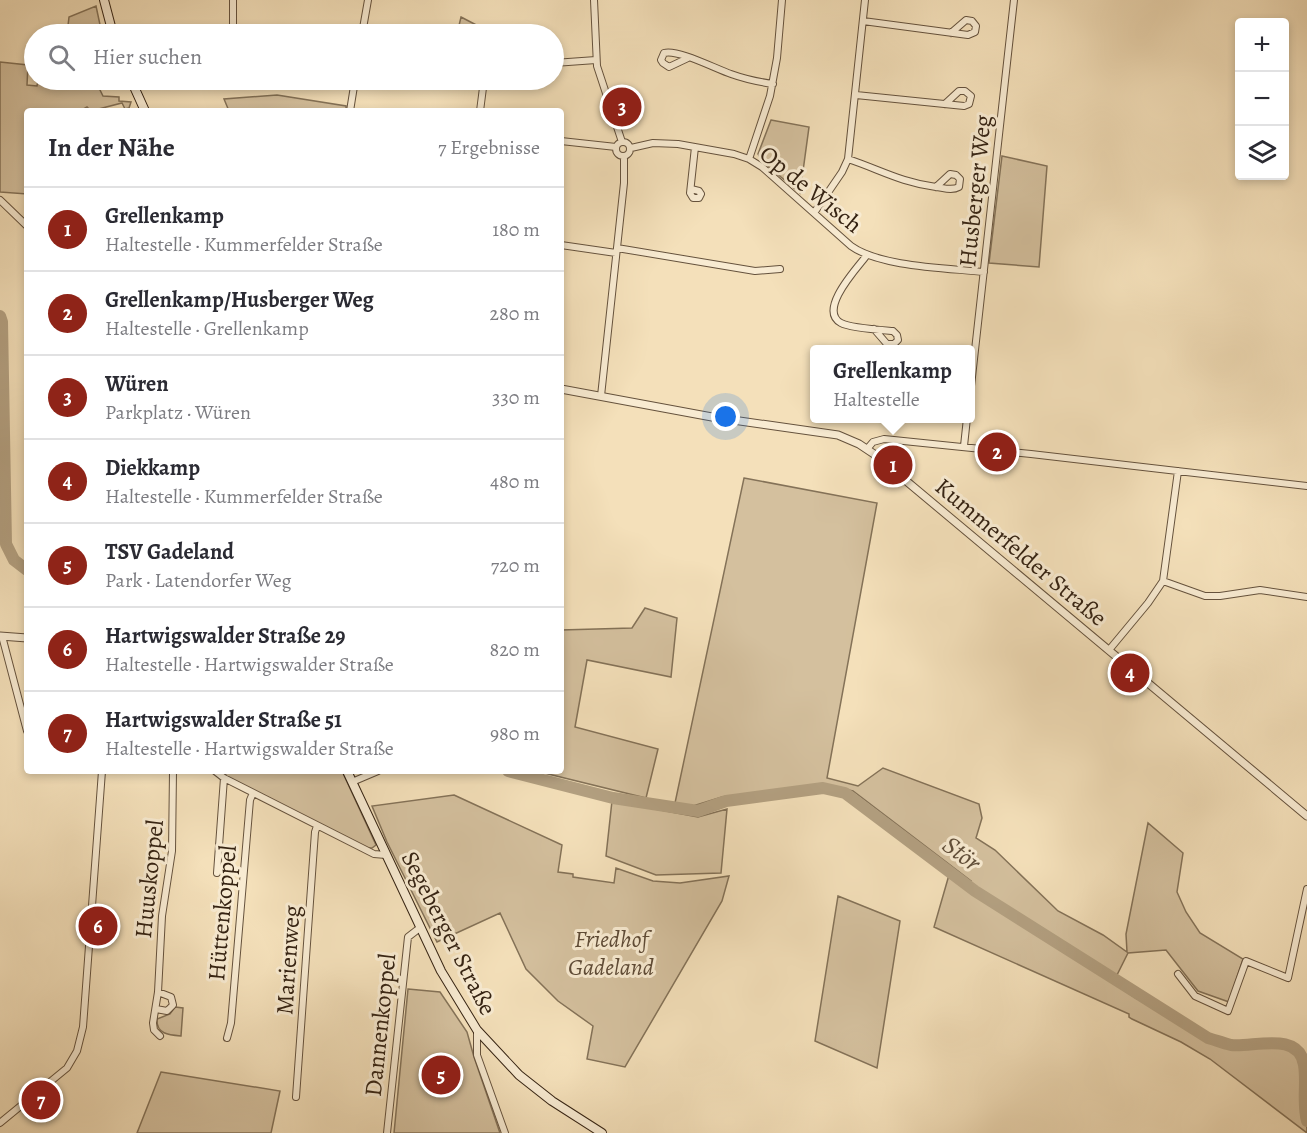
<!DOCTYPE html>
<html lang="de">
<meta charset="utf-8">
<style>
body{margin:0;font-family:Alegreya,serif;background:#f7f7f7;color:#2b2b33}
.controls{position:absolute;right:18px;top:18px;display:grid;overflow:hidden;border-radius:6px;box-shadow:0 3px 9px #0003}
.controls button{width:54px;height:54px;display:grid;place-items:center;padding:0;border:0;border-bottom:2px solid #e1e1e2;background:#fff;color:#2b2b33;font:30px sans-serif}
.you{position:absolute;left:726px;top:417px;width:21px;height:21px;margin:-15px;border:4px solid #fff;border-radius:50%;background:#1a73e8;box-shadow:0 0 0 9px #1a73e833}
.badge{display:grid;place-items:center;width:39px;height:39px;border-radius:50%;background:#8f2418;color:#fff;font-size:20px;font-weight:700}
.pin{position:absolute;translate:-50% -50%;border:3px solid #fff;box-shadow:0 2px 6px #0006}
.popup{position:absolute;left:810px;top:345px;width:165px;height:78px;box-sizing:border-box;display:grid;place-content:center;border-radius:6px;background:#fff;filter:drop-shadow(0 2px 4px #0005);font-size:20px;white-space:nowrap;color:#7c7c81}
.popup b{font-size:22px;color:#2b2b33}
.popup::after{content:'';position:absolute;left:50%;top:100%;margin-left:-12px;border:12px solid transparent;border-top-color:#fff}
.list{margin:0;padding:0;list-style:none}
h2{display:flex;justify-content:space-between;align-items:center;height:78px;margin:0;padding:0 24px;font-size:26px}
h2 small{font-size:20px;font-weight:400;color:#7c7c81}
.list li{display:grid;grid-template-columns:39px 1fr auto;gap:18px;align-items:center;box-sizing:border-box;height:84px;padding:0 24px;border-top:2px solid #e1e1e2}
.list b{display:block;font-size:22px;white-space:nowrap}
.list p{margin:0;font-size:20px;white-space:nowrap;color:#7c7c81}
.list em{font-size:20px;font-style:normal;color:#7c7c81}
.icon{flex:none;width:33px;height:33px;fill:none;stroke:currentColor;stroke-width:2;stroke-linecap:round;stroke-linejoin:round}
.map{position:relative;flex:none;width:1307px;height:1133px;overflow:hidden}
.search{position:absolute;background:#fff;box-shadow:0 3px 9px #0003;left:24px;top:24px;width:540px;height:66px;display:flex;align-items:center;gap:15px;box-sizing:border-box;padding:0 21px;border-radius:33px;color:#7c7c81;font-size:22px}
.panel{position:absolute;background:#fff;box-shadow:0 3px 9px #0003;left:24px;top:108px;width:540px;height:666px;border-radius:6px}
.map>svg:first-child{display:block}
.green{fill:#d4c09e;stroke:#847258;stroke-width:1.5}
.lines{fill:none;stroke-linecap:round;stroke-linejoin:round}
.river{stroke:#b3a081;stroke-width:12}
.minor-casing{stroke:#65523d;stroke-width:8}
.tertiary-casing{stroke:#65523d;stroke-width:9}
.secondary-casing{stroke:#352313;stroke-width:10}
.minor{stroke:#f8ebd2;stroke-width:6}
.tertiary{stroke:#f8ebd2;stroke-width:7}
.secondary{stroke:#f8ebd2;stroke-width:8}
.labels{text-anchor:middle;stroke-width:6;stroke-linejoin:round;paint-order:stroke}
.street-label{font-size:24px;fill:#352313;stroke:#f8ebd2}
.park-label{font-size:24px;font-style:italic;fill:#5d4a36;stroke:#f8ebd2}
.water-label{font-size:26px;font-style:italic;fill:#614f3a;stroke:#f8ebd2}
</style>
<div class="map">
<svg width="1307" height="1133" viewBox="0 0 1307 1133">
<rect width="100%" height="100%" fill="#f4e0ba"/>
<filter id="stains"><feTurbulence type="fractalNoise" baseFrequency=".00333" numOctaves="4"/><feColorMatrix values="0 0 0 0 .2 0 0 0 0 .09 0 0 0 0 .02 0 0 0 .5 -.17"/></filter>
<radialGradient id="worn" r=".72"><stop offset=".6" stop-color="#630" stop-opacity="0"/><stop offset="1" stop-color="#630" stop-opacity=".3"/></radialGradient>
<path class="green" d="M96 6 102 34H67L69 17Z
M461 17 486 30 487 34H457Z
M0 62 28 65 27 85 37 86 38 80 84 82 85 80H95L103 96 119 97V101L131 102 129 108 125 109 122 103 91 111 87 107 80 111H27V194L0 192Z
M277 95 346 106V111H229L224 99Z
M771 120 809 127 800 193 762 161 758 154Z
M1002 156 1047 166 1039 267 989 263Z
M744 478 877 503 827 778 858 786 883 768 979 804 982 818 976 838 995 850 1058 911 1103 935 1127 952 1126 934 1148 823 1183 853 1177 892 1186 912 1200 933 1243 959 1229 1002 1198 991 1166 950 1128 953 1113 983 1137 999 1140 995C1163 1010 1206 1043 1232 1045 1247 1047 1263 1041 1278 1043 1307 1047 1303 1077 1304 1101 1305 1112 1307 1122 1307 1133L1210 1059 1181 1042 1132 1019 1129 1017V1014L934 927 949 875 962 887 971 881 853 791 825 785 722 797 693 806 675 803Z
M645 608 677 618 671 677 587 660 575 727 658 749 646 798 536 771H561V630L632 628Z
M220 771H342L376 845 372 848H365L227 777Z
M454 795 562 845 558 872 573 874V877L614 883 616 868 653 881 680 883 729 876 722 901 625 1067 587 1059 593 1026 558 1001 526 969 500 913 437 942 387 842 372 806Z
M612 801 698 817 727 809 721 873 656 875 606 856Z
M838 896 900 921 877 1068 815 1041Z
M408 989 440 992 467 1032 474 1057 500 1133H394Z
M175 1007 183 1008 181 1036C169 1035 156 1034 157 1019L170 1014Z
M161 1072 280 1091 271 1133H137Z"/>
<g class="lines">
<path class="river" d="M0 316 2 322 6 544 14 560 27 570
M508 771 613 798 698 811 726 801 823 788 845 793 975 891 1208 1038C1215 1040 1223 1043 1231 1045 1252 1048 1299 1030 1304 1065 1307 1084 1302 1103 1307 1121"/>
<g class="minor-casing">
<path id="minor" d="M233 0V34
M594 0 597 66 622 142
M863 21 968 35 975 32 976 26 972 21 966 20 951 33
M362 34 368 0
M688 58 669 67 663 63 661 60 664 53C678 49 716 69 731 74 745 79 759 82 773 84
M554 63 596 60
M333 80 355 82
M856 95 964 106 969 104 971 96 965 91H959L945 104
M350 111 355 80
M480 111 484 80
M561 141 616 147
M616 149a7 7 0 1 1 14 0a7 7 0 1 1-14 0Z
M631 148 653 143 678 144 734 154 749 159 762 167 851 246C880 267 947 268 984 272
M749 159 770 96 777 58 782 0
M848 159C881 170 900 182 936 187 944 188 952 191 959 187L960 179 956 175 950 174 936 187
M691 189 699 191 701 194 699 198H693L690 193 695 147
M0 200 27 226
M814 213 842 172 848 159 865 0
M561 245 616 253
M617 248 755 271 780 269
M867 255C858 267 817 310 841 323 850 328 881 330 893 331L897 335 898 340 894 344H887L874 329
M971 386 1014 0
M601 396 624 183V157
M964 446 967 418
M867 449 873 442 884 439 1031 454 1307 486
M1163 581 1205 596H1220L1260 590 1307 597
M2 636 27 731
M1109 650 1148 603 1163 581 1178 471
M215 771 224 778 374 854 386 855
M352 782 378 771
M217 873 224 778
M1178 974 1195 996 1228 1011 1246 961 1288 978 1307 889
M156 1009 167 1011 173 1005 171 997 158 992
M477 1030V1055L505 1133
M160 1036 154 1030 153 1023 158 992 162 916 172 851 173 771
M227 1038 231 1023 250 800 253 793
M296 1097 315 832 317 826
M0 1123 67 1068 77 1051 83 1027 102 771
M387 1133 408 937 421 927"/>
</g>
<g class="tertiary-casing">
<path id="tertiary" d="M561 389 712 417 838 435 859 444 874 454 1307 816
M0 636 27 638"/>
</g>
<g class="secondary-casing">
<path id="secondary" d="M104 0 113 34
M131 80 145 111
M347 771 441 971 477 1030 519 1075 552 1101 602 1133"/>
</g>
<use href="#minor" class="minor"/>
<use href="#tertiary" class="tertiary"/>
<use href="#secondary" class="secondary"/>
</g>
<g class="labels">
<g class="street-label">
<text transform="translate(811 189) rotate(39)" y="8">Op de Wisch</text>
<text transform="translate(975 191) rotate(-84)" y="8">Husberger Weg</text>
<text transform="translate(1021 552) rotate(40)" y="8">Kummerfelder Straße</text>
<text transform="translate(149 879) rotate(-84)" y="8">Huuskoppel</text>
<text transform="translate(222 913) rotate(-85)" y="8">Hüttenkoppel</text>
<text transform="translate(449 933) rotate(63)" y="8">Segeberger Straße</text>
<text transform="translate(288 960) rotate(-86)" y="8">Marienweg</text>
<text transform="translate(380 1025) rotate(-84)" y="8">Dannenkoppel</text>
</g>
<g class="park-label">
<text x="611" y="947">Friedhof<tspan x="611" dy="28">Gadeland</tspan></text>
</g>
<g class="water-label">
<text transform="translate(962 853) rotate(37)" y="9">Stör</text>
</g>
</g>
<rect width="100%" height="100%" filter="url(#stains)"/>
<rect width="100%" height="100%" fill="url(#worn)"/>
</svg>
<div class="controls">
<button>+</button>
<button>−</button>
<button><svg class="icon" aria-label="layers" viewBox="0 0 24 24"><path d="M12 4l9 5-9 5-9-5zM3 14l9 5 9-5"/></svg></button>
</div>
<div class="you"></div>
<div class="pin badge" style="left:893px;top:465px">1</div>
<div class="popup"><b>Grellenkamp</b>Haltestelle</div>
<div class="pin badge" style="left:997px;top:452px">2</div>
<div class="pin badge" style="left:622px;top:107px">3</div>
<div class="pin badge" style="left:1130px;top:673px">4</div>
<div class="pin badge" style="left:441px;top:1075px">5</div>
<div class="pin badge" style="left:98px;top:926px">6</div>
<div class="pin badge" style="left:41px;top:1100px">7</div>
<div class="search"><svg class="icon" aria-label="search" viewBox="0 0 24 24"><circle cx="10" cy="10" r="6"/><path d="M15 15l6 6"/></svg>Hier suchen</div>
<section class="panel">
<h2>In der Nähe<small>7 Ergebnisse</small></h2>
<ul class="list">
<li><span class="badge">1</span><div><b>Grellenkamp</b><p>Haltestelle · Kummerfelder Straße</p></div><em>180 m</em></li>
<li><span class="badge">2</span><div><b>Grellenkamp/Husberger Weg</b><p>Haltestelle · Grellenkamp</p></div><em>280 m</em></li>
<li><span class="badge">3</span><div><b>Würen</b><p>Parkplatz · Würen</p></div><em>330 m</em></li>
<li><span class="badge">4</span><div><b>Diekkamp</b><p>Haltestelle · Kummerfelder Straße</p></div><em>480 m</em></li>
<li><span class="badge">5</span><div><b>TSV Gadeland</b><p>Park · Latendorfer Weg</p></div><em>720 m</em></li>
<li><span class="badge">6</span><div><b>Hartwigswalder Straße 29</b><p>Haltestelle · Hartwigswalder Straße</p></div><em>820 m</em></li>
<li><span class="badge">7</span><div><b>Hartwigswalder Straße 51</b><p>Haltestelle · Hartwigswalder Straße</p></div><em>980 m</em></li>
</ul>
</section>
</div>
